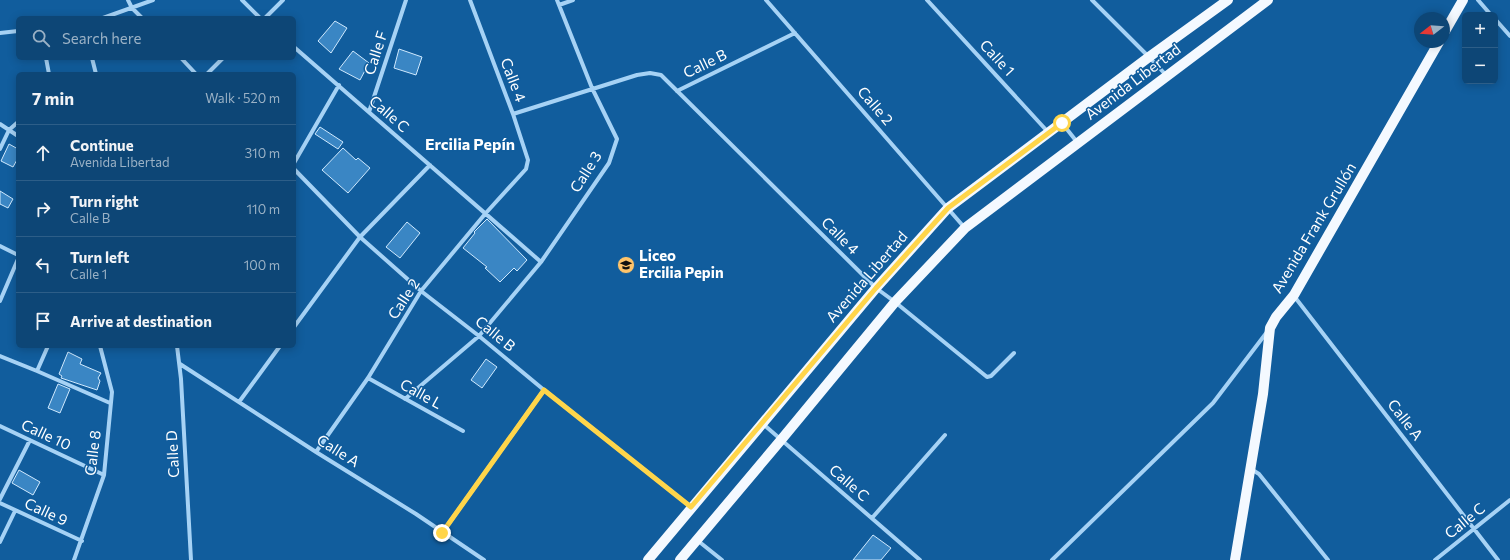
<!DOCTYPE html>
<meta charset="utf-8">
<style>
body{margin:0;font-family:Commissioner,sans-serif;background:#164d7b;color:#f1f3f6}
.controls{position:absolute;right:12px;top:12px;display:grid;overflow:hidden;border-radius:6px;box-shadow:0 2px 10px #0003}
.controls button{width:36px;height:36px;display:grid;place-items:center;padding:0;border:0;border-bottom:1px solid #2d5e88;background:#0d4676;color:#f1f3f6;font:20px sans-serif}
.compass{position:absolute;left:1414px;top:12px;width:36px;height:36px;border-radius:50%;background:#0d4676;box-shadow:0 2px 10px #0003;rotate:253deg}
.stop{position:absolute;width:12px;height:12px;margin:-9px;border:3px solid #ffd54a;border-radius:50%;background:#fff}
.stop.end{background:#ffd54a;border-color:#fff;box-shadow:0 1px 4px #0008}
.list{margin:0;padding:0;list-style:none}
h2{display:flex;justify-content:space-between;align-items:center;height:52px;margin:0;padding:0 16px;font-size:17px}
h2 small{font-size:13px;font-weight:400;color:#9ab1c5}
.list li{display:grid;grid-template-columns:26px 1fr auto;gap:12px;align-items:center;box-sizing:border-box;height:56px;padding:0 16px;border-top:1px solid #2d5e88}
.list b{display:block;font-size:15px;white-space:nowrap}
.list p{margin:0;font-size:13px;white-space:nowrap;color:#9ab1c5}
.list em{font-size:13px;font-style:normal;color:#9ab1c5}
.icon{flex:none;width:22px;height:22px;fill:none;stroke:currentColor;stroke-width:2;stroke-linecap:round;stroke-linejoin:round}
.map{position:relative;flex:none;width:1510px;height:560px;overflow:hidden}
.search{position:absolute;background:#0d4676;box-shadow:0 2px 10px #0003;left:16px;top:16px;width:280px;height:44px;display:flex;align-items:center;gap:10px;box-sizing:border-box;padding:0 14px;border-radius:6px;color:#9ab1c5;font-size:15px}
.panel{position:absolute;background:#0d4676;box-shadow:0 2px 10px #0003;left:16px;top:72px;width:280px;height:276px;border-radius:6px}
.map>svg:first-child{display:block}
.building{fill:#3a86c4;stroke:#cfe9fe}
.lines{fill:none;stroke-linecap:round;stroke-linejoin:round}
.minor{stroke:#a6d2f5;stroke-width:4}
.primary{stroke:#f4f9ff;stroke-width:10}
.route{stroke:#ffd54a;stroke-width:5}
.labels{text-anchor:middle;stroke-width:3;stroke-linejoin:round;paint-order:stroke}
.street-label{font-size:15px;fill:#fff;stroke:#115d9d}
.poi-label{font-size:15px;font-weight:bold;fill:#fff;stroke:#115d9d;text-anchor:start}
.neighbourhood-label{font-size:16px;font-weight:bold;fill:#fff;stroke:#115d9d}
</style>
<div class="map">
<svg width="1510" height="560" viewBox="0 0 1510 560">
<rect width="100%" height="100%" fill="#115d9d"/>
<path class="building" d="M335 21 347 28 331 53 318 41Z
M399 49 422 57 416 75 394 68Z
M353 51 369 63 360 80 339 69Z
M320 127 343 142 338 149 315 134Z
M9 144 18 149V158L13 167 1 161Z
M343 148 356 160 358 158 370 168 348 193 322 170Z
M0 191 13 199 8 208 0 204Z
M487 219 527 260 517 271 514 268 500 282 485 268 487 267 463 248 475 233 474 232Z
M407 222 420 233 400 258 386 247Z
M68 352 82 359 80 364 101 373 98 378 100 381 97 390 61 378 62 376 59 374Z
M486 359 497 367 482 388 471 380Z
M58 384 70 389 60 413 48 408Z
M19 470 40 482 33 495 12 483Z
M873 535 891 548 881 560H853Z"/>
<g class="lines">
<path class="minor" d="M128 0 132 8 142 18
M242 0 260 18
M766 0 964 227
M927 0 1048 132
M1092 0 1149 57 1166 75
M1478 0 1491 15
M559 5 573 0
M103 18 153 0
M265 18 283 0
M1495 19 1510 36
M0 33 18 31
M294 47 541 262
M46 58 49 74
M92 58 96 74
M181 58 196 74
M207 74 223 58
M677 91 795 33
M369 112 406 0
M513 114 637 75 650 73 661 75 876 288 895 302 987 377 991 376 1014 353
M1062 123 1077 142
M0 124 18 136
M0 149 9 130 18 122
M294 163 339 85
M294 169 360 237 421 291 479 336 544 390 691 507
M0 246 18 255
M1294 296 1498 560
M0 301 18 259
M294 327 360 237 430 165
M177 346 181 379 191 560
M0 356 37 371 110 403
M180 364 316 452 416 514 484 560
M37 371 48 346
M368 378 463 431
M405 399 479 336 541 262 609 163 617 139 592 88 557 0
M239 402 280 346
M763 424 920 560
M0 426 104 475
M316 452 368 378 421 291 485 214 526 169 528 160 513 114 470 0
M1251 469 1259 474 1328 560
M0 499 30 440
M0 503 82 541
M872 518 945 435
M442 533 544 390
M697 540 722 560
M0 542 15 511
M74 560 104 475 112 392 100 346
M1052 560 1213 403 1267 332
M1435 560 1510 500"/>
<path class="primary" d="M1444 33 1463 0
M648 560 876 288 948 208 1149 57 1228 0
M680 560 781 440 895 302 965 228 1268 0
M1235 560 1263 394 1270 328 1276 317 1294 295 1439 42"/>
</g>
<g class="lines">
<path class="route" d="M442 533 544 390 691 507 876 288 948 208 1062 123"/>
</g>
<defs>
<g id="school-disc" transform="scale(0.9)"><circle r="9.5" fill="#ffc46a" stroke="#115d9d"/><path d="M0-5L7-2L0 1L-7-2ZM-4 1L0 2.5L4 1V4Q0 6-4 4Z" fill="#111"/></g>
</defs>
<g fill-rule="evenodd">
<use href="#school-disc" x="626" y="265"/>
</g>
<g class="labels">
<g class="street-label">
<text transform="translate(376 53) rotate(-72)" y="5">Calle F</text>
<text transform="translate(997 58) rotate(47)" y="5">Calle 1</text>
<text transform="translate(705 64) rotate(-26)" y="5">Calle B</text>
<text transform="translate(513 80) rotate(69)" y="5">Calle 4</text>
<text transform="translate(1133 82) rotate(-37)" y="5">Avenida Libertad</text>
<text transform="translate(875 106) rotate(49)" y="5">Calle 2</text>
<text transform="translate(389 114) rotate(41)" y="5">Calle C</text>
<text transform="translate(586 172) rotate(-58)" y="5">Calle 3</text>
<text transform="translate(1314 228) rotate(-59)" y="5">Avenida Frank Grullón</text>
<text transform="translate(840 236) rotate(45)" y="5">Calle 4</text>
<text transform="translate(867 277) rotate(-49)" y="5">Avenida Libertad</text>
<text transform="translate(404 299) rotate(-57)" y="5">Calle 2</text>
<text transform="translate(495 334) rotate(39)" y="5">Calle B</text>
<text transform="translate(421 394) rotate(29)" y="5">Calle L</text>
<text transform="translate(1405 420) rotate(52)" y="5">Calle A</text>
<text transform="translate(46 435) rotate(25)" y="5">Calle 10</text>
<text transform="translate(338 451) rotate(32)" y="5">Calle A</text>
<text transform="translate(93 453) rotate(-83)" y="5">Calle 8</text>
<text transform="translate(173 454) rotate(-93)" y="5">Calle D</text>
<text transform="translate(849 483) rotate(41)" y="5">Calle C</text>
<text transform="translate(46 512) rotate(25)" y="5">Calle 9</text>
<text transform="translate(1465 521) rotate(-39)" y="5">Calle C</text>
</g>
<g class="poi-label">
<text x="639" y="261">Liceo<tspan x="639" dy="17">Ercilia Pepin</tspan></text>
</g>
<g class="neighbourhood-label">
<text x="470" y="150">Ercilia Pepín</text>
</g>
</g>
</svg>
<div class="controls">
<button>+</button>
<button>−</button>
</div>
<svg class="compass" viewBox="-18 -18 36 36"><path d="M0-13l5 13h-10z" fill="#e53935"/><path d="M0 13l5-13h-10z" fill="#9ab1c5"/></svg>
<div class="stop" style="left:1062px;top:123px"></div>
<div class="stop end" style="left:442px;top:533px"></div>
<div class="search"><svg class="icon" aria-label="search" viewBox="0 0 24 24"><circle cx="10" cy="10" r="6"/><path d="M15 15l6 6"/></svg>Search here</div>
<section class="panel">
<h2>7 min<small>Walk · 520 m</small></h2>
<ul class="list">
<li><svg class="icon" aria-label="ahead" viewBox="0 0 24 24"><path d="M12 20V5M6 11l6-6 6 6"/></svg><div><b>Continue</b><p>Avenida Libertad</p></div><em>310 m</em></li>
<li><svg class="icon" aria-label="right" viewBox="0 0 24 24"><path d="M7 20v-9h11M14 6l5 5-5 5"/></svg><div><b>Turn right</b><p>Calle B</p></div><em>110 m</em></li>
<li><svg class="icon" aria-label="left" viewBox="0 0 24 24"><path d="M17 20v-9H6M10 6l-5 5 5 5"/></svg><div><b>Turn left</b><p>Calle 1</p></div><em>100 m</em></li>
<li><svg class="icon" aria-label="arrive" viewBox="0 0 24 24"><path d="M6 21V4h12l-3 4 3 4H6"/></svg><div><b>Arrive at destination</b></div></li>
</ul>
</section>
</div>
